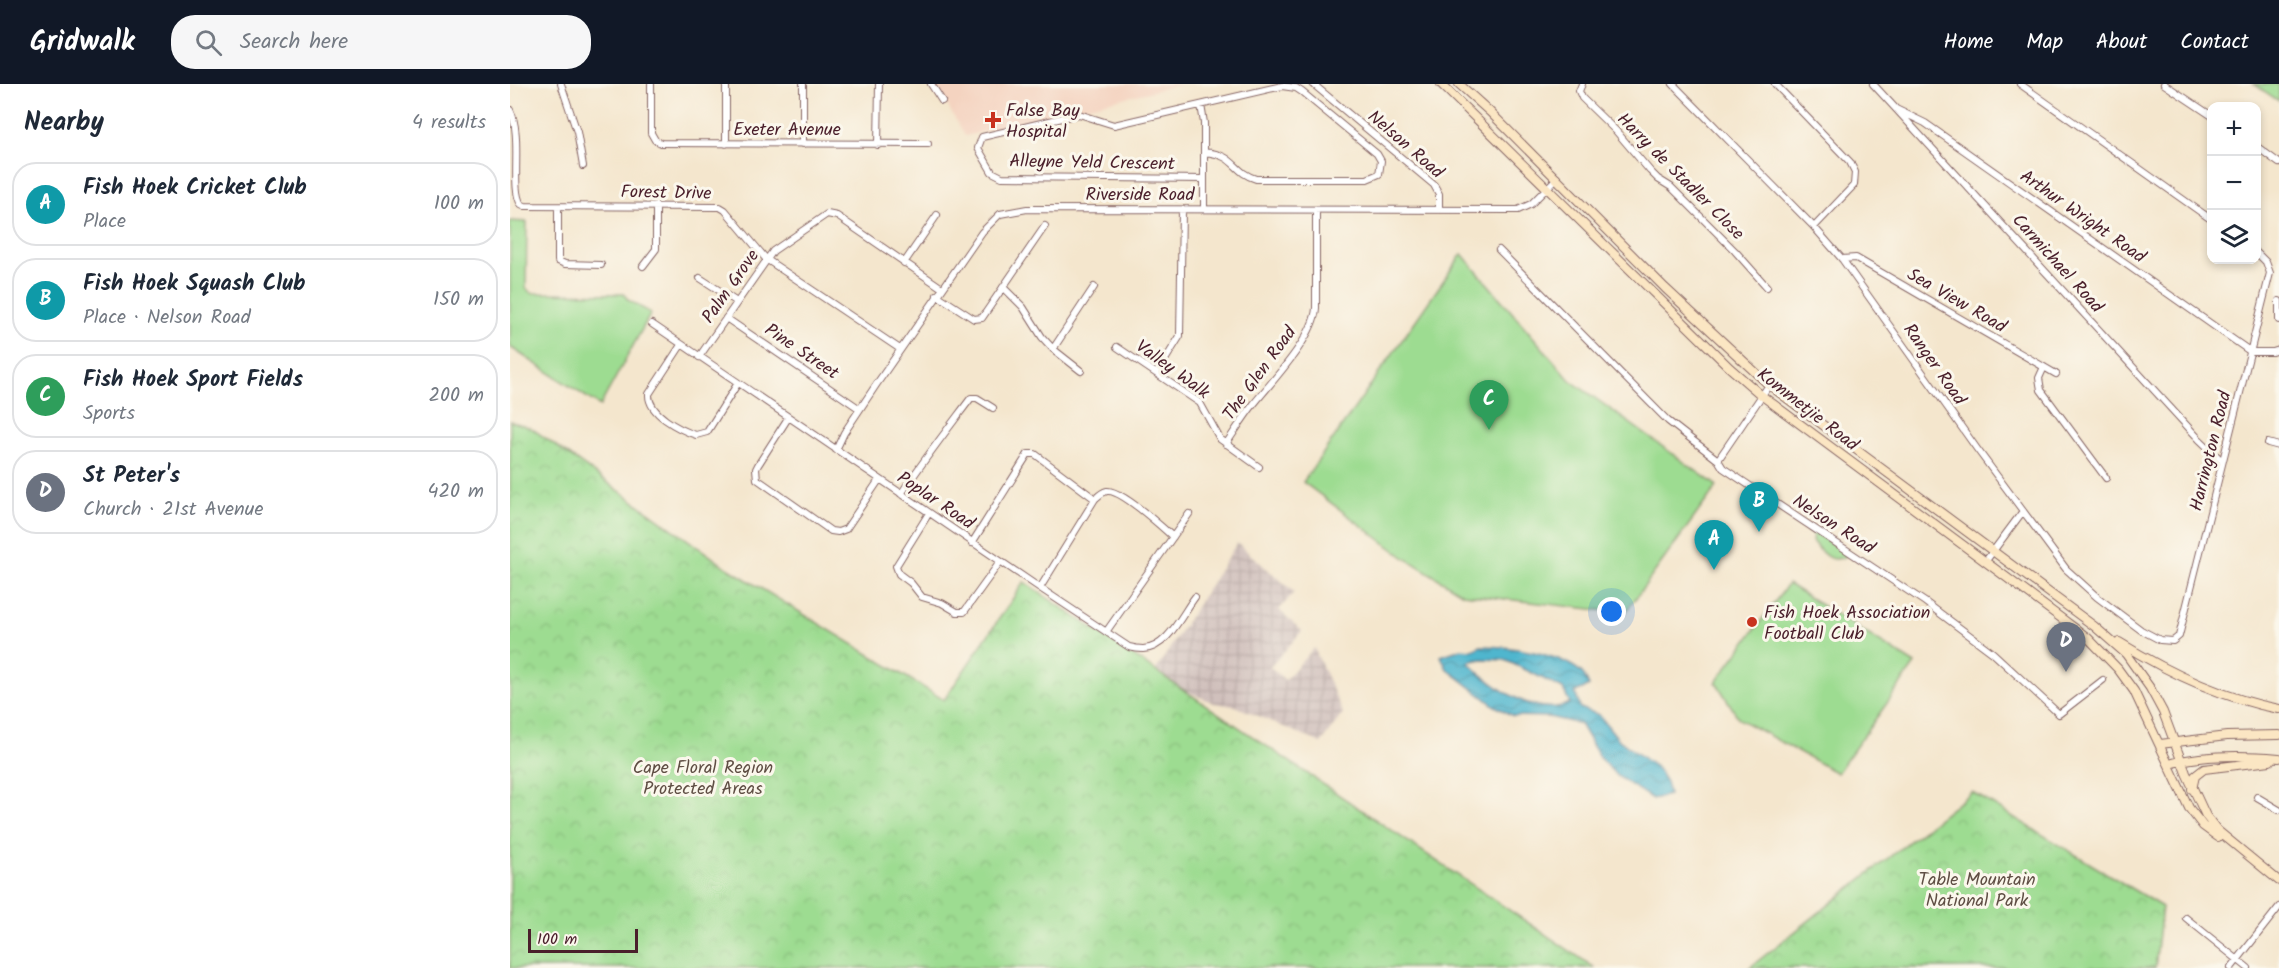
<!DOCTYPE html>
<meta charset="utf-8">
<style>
body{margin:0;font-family:Kalam,sans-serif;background:#f6f6f7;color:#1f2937}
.controls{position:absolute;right:18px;top:18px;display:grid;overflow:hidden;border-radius:12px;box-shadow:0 3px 9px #0003}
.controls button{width:54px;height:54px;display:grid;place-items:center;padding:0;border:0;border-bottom:2px solid #e0e1e3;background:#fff;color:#1f2937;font:30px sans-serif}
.scale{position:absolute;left:18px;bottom:15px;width:110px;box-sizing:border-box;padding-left:6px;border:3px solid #4a1f2b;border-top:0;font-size:16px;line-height:21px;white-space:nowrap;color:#4a1f2b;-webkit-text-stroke:4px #fbf7ec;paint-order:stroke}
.you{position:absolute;left:1102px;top:528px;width:21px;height:21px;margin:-15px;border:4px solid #fff;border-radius:50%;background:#1a73e8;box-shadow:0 0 0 9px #1a73e833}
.badge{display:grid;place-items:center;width:39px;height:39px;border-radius:50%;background:#111827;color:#fff;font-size:20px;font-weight:700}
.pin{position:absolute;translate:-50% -50px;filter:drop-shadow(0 2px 3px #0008)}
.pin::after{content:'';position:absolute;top:32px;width:21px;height:18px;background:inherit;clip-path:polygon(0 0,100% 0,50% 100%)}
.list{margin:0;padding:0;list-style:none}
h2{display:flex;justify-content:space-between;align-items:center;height:78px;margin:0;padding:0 24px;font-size:26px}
h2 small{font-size:20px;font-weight:400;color:#747a83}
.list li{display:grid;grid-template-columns:39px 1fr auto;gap:18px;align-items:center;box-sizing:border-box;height:84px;margin:0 12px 12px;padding:0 12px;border:2px solid #e0e1e3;border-radius:24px}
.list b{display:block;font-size:22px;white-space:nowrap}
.list p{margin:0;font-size:20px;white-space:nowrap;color:#747a83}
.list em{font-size:20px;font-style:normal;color:#747a83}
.icon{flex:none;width:33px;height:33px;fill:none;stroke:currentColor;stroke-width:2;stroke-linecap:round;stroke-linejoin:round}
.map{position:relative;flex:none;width:1769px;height:884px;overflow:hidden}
header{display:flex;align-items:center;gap:36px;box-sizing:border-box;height:84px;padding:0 30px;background:#111827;color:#fff}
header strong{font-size:28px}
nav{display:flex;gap:33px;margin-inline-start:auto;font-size:21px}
.search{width:420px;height:54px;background:#f6f6f7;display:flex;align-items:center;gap:15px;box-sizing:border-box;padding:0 21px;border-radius:24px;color:#747a83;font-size:22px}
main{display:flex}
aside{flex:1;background:#fff}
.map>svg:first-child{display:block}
.built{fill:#f4d3c0}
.industrial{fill:url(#industrial-grid)}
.grass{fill:#9ddc91;stroke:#747e5e;stroke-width:1.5}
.park{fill:url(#park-crowns);stroke:#747e5e;stroke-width:1.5}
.water{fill:url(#water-waves);stroke:#4c6a7c;stroke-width:1.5;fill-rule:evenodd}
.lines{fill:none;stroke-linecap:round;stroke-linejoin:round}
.street-casing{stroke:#866564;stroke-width:8}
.secondary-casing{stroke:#866564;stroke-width:10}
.street{stroke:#fff;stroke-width:6}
.secondary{stroke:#fbe6c3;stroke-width:8}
.poi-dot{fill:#c8321e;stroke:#fbf7ec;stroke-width:2}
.labels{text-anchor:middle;stroke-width:6;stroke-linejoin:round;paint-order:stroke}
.poi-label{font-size:18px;fill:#4a1f2b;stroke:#fbf7ec;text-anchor:start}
.street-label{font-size:18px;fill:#4a1f2b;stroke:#fbf7ec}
.park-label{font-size:18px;fill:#5f4e44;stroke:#fbf7ec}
</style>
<header>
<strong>Gridwalk</strong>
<div class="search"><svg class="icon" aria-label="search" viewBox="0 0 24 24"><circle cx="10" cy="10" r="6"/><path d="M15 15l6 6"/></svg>Search here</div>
<nav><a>Home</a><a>Map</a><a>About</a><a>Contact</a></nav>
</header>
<main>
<aside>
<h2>Nearby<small>4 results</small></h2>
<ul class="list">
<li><span class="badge" style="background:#0f9aa8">A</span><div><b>Fish Hoek Cricket Club</b><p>Place</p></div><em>100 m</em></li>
<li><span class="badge" style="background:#0f9aa8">B</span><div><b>Fish Hoek Squash Club</b><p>Place · Nelson Road</p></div><em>150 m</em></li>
<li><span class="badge" style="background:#2e9e5b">C</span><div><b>Fish Hoek Sport Fields</b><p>Sports</p></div><em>200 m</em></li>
<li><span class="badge" style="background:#6b7280">D</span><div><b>St Peter's</b><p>Church · 21st Avenue</p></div><em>420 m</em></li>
</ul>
</aside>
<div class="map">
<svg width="1769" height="884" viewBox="0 0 1769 884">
<defs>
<pattern id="industrial-grid" width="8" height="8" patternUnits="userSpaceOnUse" patternTransform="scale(1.5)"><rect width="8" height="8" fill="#d0c0bc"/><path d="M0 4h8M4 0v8" fill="none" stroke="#b4a5a2"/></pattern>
<pattern id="park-crowns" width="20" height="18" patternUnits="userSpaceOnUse" patternTransform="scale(1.5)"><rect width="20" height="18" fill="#9ddc91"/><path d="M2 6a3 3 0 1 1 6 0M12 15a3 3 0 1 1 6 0" fill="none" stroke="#89bc7d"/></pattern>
<pattern id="water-waves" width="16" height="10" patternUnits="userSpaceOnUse" patternTransform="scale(1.5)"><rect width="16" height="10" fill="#4fb6ce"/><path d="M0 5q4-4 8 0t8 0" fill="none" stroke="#4493a7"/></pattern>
</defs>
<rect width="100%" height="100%" fill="#fbf7ec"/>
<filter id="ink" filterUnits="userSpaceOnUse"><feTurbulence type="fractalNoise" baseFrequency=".0167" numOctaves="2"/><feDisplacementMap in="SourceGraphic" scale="12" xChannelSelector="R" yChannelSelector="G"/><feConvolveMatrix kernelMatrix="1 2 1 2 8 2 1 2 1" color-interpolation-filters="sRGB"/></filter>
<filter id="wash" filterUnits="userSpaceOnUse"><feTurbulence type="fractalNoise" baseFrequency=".008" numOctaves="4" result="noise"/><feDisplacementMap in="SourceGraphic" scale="24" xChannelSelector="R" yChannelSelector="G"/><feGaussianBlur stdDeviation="1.35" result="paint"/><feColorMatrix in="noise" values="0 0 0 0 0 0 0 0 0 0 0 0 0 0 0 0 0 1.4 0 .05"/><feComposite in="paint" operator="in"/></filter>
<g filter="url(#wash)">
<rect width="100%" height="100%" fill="#f4e6cd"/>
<path class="built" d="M425 0H672L455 52Z"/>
<path class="industrial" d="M727 459 784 508 769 526 792 547 760 583 775 596 804 564 833 629 811 659 725 622 704 619 674 606 646 586Z"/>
<path class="grass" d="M0 137 17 138 16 204 21 209 114 210 118 216 141 229 90 322 0 263Z
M952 170 1060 296 1207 402 1115 529 953 510 895 474 793 398Z
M1298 444 1336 469V472C1320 481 1311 468 1302 457L1303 451 1297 447Z
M1278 500 1405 580 1327 689 1229 635 1206 598Z"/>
<path class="park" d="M1744 0H1769V17Z
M0 337 21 344 216 483 434 616 514 498 1085 884H0Z
M1462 708 1652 823 1645 884H1239Z"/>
<path class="water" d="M971 562C998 562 1051 569 1072 589 1075 592 1077 598 1079 602L1065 608 1070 624 1089 631 1109 656 1147 684 1156 698 1159 711 1142 715 1106 691 1090 674 1070 640 1039 633 1003 632 985 622 937 585 931 572 951 565 962 566ZM972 575 995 576 1024 590 1053 605 1060 619C1026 636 981 601 958 578Z"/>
</g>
<g filter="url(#ink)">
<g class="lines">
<g class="street-casing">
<path id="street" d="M51 0 67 48 73 82
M141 0V49L145 56 151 59 418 60
M293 0V60
M421 0 432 17
M803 0 924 101 929 110V126
M1072 0 1069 7 1072 14 1106 47 1140 87 1148 95 1161 103 1225 167 1257 203
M1163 0 1304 143 1332 175 1467 365 1556 485 1587 513 1631 546 1650 556 1663 557 1669 552 1760 189 1756 178 1746 168
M1265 0 1340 78 1345 88 1344 101 1304 143
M1363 0 1689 355 1712 377
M1510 0 1702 136
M1654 0 1702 32
M691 21 694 39V125
M1386 25 1415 39 1741 268H1763L1769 266
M0 26C13 51 0 105 11 120L15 122 210 123 215 126 256 175 390 265
M216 60V0
M368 61 369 0
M1746 62 1769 79
M694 95 492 93 482 88 468 64 472 53 569 30 604 41 772 2 786 4 792 8 867 70 871 77 869 90 857 95H746C721 87 727 71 694 68
M48 123V177L55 180 91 181
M989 166 1158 337 1208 376 1213 384 1415 518 1483 569 1549 630 1593 596
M1332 175 1346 174 1546 290
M394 179 427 131
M133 182 146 165V122
M190 194 227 218
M493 203 513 223 532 253 543 265 571 287
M427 211 464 235 472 234 535 142
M1769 217V236
M216 234 350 325
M142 240 530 504 619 563C623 564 629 565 633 565 657 565 672 530 685 513
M171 261 139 310C138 330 170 346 186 351L197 348 228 299
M607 263 690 319 710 355 749 383
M543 265 584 203
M189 273 263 167 317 130 327 132 432 204
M1534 283 1529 294 1531 306 1596 394
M647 289 670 252 672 126
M278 334 248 381 246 385 247 395 321 447 328 448 336 445 369 396
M1758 359 1769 362
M716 360C725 347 733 334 743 321 761 298 804 254 806 224V127
M326 366 334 349 366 301 472 148 490 130 517 125 1008 126 1021 120 1047 94
M1208 376 1259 301
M391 410C413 377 437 346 461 314H467L483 324
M419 429 386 482 389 490 401 499 412 513 432 519 447 528H454L490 478
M462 459 518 370H525L585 415
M1475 478 1513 427
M530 504 585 415C588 412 592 408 597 407 610 405 652 443 663 453
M596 548 679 430
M1747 713 1769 726
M1676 834 1738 884
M1721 884 1769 823"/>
</g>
<g class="secondary-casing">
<path id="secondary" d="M931 0 1220 284 1251 311 1578 554 1608 585 1624 607 1679 724 1693 742 1708 753
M949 0 980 28 1155 204 1259 301 1584 542 1616 570 1640 604 1653 628 1676 689 1696 732 1707 746 1769 797
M1609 558C1659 589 1711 614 1769 625
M1650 660 1717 652 1769 651
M1659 680C1694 670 1733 671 1769 674
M1682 705 1685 692 1694 685 1760 677"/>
</g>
<use href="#street" class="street"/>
<use href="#secondary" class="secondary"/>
</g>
</g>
<g class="poi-dot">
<path d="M480 27h6v6h6v6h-6v6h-6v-6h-6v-6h6z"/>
<circle cx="1242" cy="538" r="6"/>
</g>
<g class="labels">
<g class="poi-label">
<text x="496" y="32">False Bay<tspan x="496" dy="21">Hospital</tspan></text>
<text x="1254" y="534">Fish Hoek Association<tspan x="1254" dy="21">Football Club</tspan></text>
</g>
<g class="street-label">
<text x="277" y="51">Exeter Avenue</text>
<text transform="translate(896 60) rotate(41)" y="6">Nelson Road</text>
<text transform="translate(582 78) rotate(1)" y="6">Alleyne Yeld Crescent</text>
<text transform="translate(1171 92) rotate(45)" y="6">Harry de Stadler Close</text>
<text transform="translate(156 108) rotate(1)" y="6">Forest Drive</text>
<text x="630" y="116">Riverside Road</text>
<text transform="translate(1573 132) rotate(35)" y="6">Arthur Wright Road</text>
<text transform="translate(1548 179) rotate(48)" y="6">Carmichael Road</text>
<text transform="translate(220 202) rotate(-55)" y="6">Palm Grove</text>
<text transform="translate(1447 216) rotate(30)" y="6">Sea View Road</text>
<text transform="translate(292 267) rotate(34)" y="6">Pine Street</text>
<text transform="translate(1425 280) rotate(55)" y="6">Ranger Road</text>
<text transform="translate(663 285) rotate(36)" y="6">Valley Walk</text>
<text transform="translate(749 289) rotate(-54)" y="6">The Glen Road</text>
<text transform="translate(1298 325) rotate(38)" y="6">Kommetjie Road</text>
<text transform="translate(1700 367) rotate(-76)" y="6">Harrington Road</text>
<text transform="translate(426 416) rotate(34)" y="6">Poplar Road</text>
<text transform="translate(1324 440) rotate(33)" y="6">Nelson Road</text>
</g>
<g class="park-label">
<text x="193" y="689">Cape Floral Region<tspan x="193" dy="21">Protected Areas</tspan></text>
<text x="1467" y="801">Table Mountain<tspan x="1467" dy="21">National Park</tspan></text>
</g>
</g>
</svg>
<div class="controls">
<button>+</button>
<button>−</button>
<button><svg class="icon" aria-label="layers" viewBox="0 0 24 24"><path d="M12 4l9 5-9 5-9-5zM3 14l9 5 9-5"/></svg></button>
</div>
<div class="scale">100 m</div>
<div class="you"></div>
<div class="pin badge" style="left:1204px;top:486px;background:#0f9aa8">A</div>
<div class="pin badge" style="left:1249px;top:448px;background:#0f9aa8">B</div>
<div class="pin badge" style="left:979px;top:346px;background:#2e9e5b">C</div>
<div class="pin badge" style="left:1556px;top:588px;background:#6b7280">D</div>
</div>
</main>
